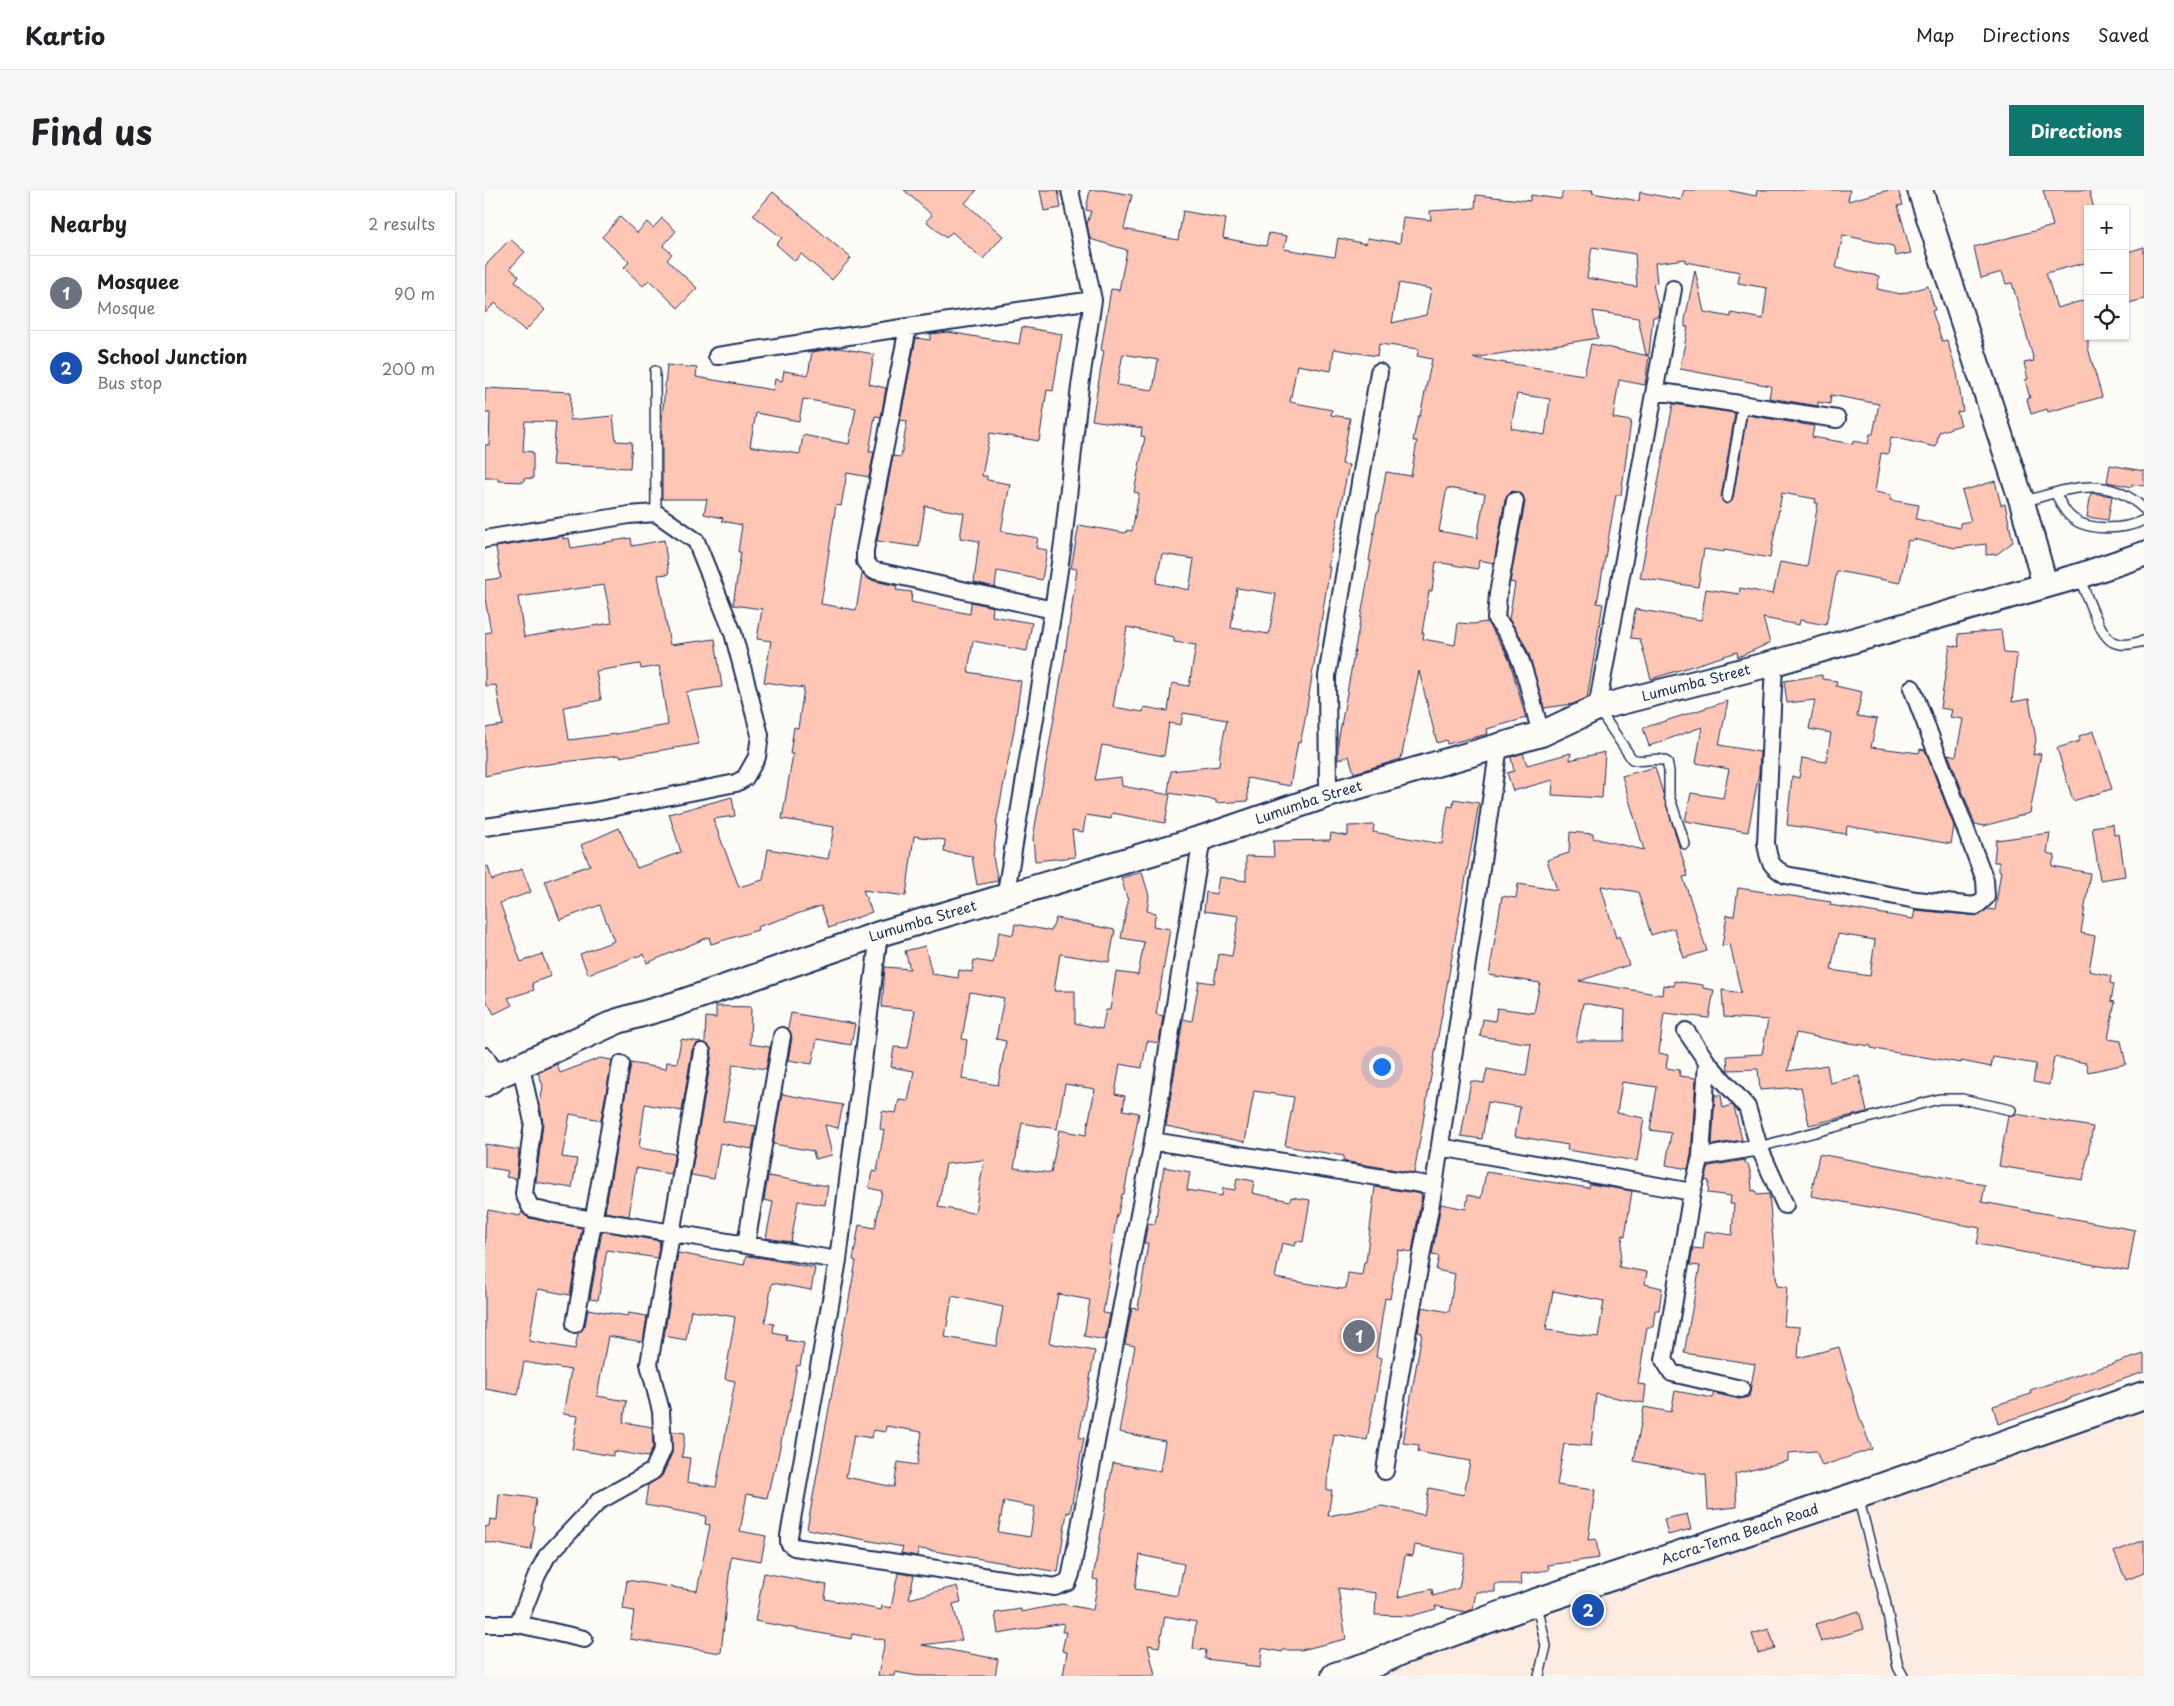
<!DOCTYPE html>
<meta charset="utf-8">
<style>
body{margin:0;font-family:"Playpen Sans",sans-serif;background:#f6f6f6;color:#202124}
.controls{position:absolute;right:15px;top:15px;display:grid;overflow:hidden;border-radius:0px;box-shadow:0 1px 4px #0004}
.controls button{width:45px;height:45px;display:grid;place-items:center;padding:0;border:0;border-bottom:1px solid #e0e0e0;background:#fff;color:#202124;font:25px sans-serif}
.you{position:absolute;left:896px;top:876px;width:18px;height:18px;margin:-12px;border:4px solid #fff;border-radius:50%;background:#1a73e8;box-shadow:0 0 0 8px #1a73e833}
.badge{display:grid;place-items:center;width:32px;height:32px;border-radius:50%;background:#0f766e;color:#fff;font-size:16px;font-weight:700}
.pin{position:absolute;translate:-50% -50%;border:2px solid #fff;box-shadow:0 1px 5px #0006}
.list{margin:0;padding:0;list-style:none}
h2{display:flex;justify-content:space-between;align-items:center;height:65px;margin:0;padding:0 20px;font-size:21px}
h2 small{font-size:16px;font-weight:400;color:#757577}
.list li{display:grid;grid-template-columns:32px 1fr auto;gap:15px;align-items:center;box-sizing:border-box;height:75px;padding:0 20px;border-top:1px solid #e0e0e0}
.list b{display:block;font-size:19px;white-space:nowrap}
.list p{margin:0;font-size:16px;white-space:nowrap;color:#757577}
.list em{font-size:16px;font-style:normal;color:#757577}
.icon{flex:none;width:28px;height:28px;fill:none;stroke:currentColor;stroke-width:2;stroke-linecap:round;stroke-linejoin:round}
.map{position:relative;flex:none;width:1659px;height:1486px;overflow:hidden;border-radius:0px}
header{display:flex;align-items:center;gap:30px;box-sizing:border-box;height:70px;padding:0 25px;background:#fff;border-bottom:1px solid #e0e0e0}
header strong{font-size:24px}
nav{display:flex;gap:28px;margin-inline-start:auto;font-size:18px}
.intro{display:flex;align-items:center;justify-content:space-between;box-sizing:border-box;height:120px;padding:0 30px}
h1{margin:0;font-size:35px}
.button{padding:12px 22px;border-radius:0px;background:#0f766e;color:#fff;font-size:18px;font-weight:700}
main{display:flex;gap:30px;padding:0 30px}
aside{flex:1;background:#fff;border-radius:0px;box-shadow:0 1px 4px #0004}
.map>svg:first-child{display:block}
.built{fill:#feece3}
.building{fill:#ffc5b5;stroke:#1b2f5e;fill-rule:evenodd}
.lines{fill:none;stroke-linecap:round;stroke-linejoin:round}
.lane-casing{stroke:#1b2f5e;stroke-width:12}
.street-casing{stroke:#1b2f5e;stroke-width:20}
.secondary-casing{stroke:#1b2f5e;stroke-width:28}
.primary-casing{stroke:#1b2f5e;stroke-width:30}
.lane{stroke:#fdfcf7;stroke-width:9}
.street{stroke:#fdfcf7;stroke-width:16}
.secondary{stroke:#fdfcf7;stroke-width:24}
.primary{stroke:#fdfcf7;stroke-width:26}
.labels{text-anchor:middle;stroke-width:4;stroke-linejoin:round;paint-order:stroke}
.street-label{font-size:14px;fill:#1b2f5e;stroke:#fdfcf7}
</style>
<header>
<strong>Kartio</strong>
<nav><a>Map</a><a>Directions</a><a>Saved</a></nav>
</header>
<div class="intro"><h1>Find us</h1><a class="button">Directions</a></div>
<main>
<aside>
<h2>Nearby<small>2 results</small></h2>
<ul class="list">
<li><span class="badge" style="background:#6b7280">1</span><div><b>Mosquee</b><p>Mosque</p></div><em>90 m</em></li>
<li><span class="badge" style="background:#1a4fb4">2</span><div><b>School Junction</b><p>Bus stop</p></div><em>200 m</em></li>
</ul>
</aside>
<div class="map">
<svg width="1659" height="1486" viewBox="0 0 1659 1486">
<rect width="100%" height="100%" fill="#fdfcf7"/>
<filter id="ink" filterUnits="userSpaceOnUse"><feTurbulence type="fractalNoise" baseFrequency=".02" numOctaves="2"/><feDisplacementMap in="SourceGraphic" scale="10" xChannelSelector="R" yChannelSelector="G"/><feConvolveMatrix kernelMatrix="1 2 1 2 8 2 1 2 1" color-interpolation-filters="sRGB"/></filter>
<g filter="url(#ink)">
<path class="built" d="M1659 1206V1486H824L1056 1418Z"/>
<path class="building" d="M419 0H492L480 13 518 46 498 69 467 42 461 48 441 31 447 25Z
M555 0H573L576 18 559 21Z
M605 0H618L647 5 639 39 693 50 698 21 741 29 738 48 781 56 784 43 802 46 799 59 850 67 853 48 881 54 882 48 915 53 918 27 946 30 945 21 990 18 991 5 1045 11 1046 5 1074 9H1076L1078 0H1108L1107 3 1154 11 1155 2 1196 10 1199 0H1242L1271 6 1272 0H1365L1363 11 1404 0H1413L1418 15 1413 16 1426 63 1411 66 1408 56 1358 45 1351 78 1394 86 1392 99 1416 104 1443 96 1450 120 1447 121 1457 151 1462 150 1472 183 1478 221 1472 222 1476 235 1454 242 1451 257 1406 247 1403 264 1396 263 1390 302 1406 305 1405 310 1434 315 1431 329 1475 338V333L1486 331 1477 301 1510 291 1516 315 1520 314 1528 352 1512 364 1501 365V354L1470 358 1428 349 1427 351 1423 350 1415 393 1352 381 1341 435 1315 430 1314 435 1278 428 1285 453 1253 467 1252 462 1166 489 1155 449 1146 448 1150 419 1216 430 1221 399 1254 404 1255 398 1288 404 1295 372 1322 377 1333 313H1330L1331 309 1297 303 1285 368 1239 360V362L1219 359 1213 397 1155 388 1188 214 1250 223 1236 307 1238 312 1241 314 1246 312 1248 309 1262 225 1329 236 1327 247 1368 254V251L1383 254 1385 244H1388L1394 214 1346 205 1345 214 1333 212V216L1284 208 1286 196 1195 179 1203 137H1200V130L1210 80 1219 122 1246 127V123L1278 129 1282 98 1253 93 1255 82 1200 72V69L1170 73 1172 93 1168 94 1174 121 1173 126 1168 127 1164 164 1161 165 1153 128 1108 121 1113 148 988 168 1099 185 1106 154 1164 166 1160 195 1134 190 1128 228 1146 231 1136 305H1131L1112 413 1118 414 1102 508 1088 514 1059 518 1044 464 1037 449 1024 429 1030 393 1025 392 1040 312 1037 304 1027 301 1020 309 1009 373 994 370 993 379 951 372 947 401H944L937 443H939L938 449 970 455 973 433 988 434 1002 432 1019 459 1025 472 1041 528 1002 539 1003 544 962 554 961 550 952 553 934 481 916 569 869 583 864 566 853 570V552L886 371H884L892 322H894L901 282 926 286 932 251H928L933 226H935L947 169 932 166 934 159 894 154 892 166 849 159 846 181 812 175 805 212 847 220 846 225 865 228 857 274 864 275 843 377H845L819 535 815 553 813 552 805 596 762 588 763 611 731 613V610L683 603 686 581 734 576 735 563 742 530 698 523 696 535 684 533 679 566 617 555 610 590 636 587 637 596 685 605 680 633 627 623 626 629 601 625 598 642 587 640 590 667 550 671 548 648 579 471 592 379 586 378 594 335 641 343 642 340 647 341 654 303 649 302 660 247 656 246 657 238 607 230 619 161 616 160 626 99 634 100 642 60 605 49 602 34 606 21 601 20ZM1107 57 1150 64 1152 97 1102 88ZM914 93 946 99 941 125 907 133ZM638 164 673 170 668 200 632 195ZM1032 204 1065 209 1060 245 1026 238ZM962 298 1000 304 992 348 954 341ZM677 364 709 369 704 400 671 393ZM752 398 791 404 784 444 746 438ZM642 437 689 447V452L711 455 704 496 687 493 683 521 659 517 658 522 628 517Z
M1558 0H1604L1609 19H1603V72L1561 83 1572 118 1603 109V158L1617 207 1563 222 1562 219 1546 224 1542 209 1545 208 1540 190 1543 189 1539 173 1549 171 1527 93 1521 94 1517 82 1496 88 1489 57 1568 36Z
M288 2 366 68 347 90 316 64 310 71 291 54 297 48 268 25Z
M135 27 152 43 162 32 168 38 177 28 191 41 178 56 187 64 182 70 212 98 193 118 164 90 158 96 139 78 144 72 117 47Z
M25 49 40 62 25 78 34 86 30 91 60 120 40 141 10 113 0 123V76Z
M1659 57V109L1640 114V63Z
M537 137 577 144 568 201 562 200 554 251 505 243 497 286H502V290L525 294 516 341 553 348 551 358 562 360 557 390 512 381 510 397 489 392 494 351 475 348 479 323 440 316 434 357 392 351 408 266 416 267 422 231 415 230 431 148 445 150 446 144 463 142 534 154Z
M354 158 389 164 384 194 401 198 396 227 390 226 384 262H389L384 287 362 283 356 316 351 315 336 414 371 420 377 384 385 390 412 396 411 400 427 402 426 412 485 424 486 412 508 417 507 426 547 433 542 461 488 451 483 482 536 491 529 540 511 634H512L508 667 513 691 492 695 487 666 459 662 460 650 429 646 421 706 378 700 387 722 344 738 336 716 272 737 273 740 226 754 224 747 162 773 159 764 103 784 95 764 129 751 115 715 75 730 60 691 105 675 96 655 134 638 152 678 196 662 184 624 247 607 250 626 228 629 254 697 278 690 283 659 343 669 349 637 297 629 308 564H305L309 537 313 538 319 498 279 492 286 451 272 449 277 419 248 415 256 362H253L257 335 237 331 238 328 219 324 222 309H177V229L182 175 212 178 211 187 288 200 290 189 297 191 299 181 323 185 327 162ZM318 209 371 218 364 254 318 245 315 264 265 256 271 223 314 231Z
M0 198 86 202 85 230 128 226 131 251 147 252 145 278 67 275 71 232 40 231 38 261 48 262V289L39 288V292L13 291V288H0V255H4L5 223H0Z
M1625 275 1659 281V296L1647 294V297L1622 292Z
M1606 303 1627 306 1623 330 1602 327Z
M78 346V349L84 348 86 358 146 348 147 356 179 350 184 384 173 385 185 455 230 449 237 497 201 502 214 554 135 567 134 565 48 576 0 586V538L18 535 11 495 0 496V443L6 442 0 408V390L16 388 11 357ZM119 395 127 433 39 447 33 407ZM155 474 156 479 174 476 183 535 131 544 84 550 79 517 116 510 111 481Z
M1516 440 1519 463 1532 464 1527 512 1544 509 1551 550 1548 565 1556 563 1545 623 1499 636 1490 634 1463 564 1471 566 1478 529 1465 527 1467 520 1455 518 1465 455 1474 457 1473 444Z
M1337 485V489L1352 491 1351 496 1377 502 1372 526 1392 529 1386 557 1434 563 1435 559 1440 560 1469 636 1466 654 1362 636 1361 644 1302 635 1307 586 1314 588 1317 568 1341 572 1346 543 1324 539 1330 510 1302 513 1299 491Z
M1243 511 1234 555 1275 562 1274 583 1263 642 1200 631 1206 603 1238 608 1244 579 1211 573 1217 537 1164 556 1158 538Z
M1609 541 1627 599 1588 611 1572 558 1595 551 1594 546Z
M1120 562 1117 608 1067 605 1068 590 1028 601 1022 583 1029 581 1026 567 1038 563 1042 575 1086 563 1085 570Z
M1170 577 1203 686 1198 687 1222 761 1199 768 1189 738 1166 745 1153 702 1116 696 1131 748 1134 746 1144 775 1094 791 1177 805 1178 795 1189 796V791L1218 795V798L1229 800 1224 828 1179 823 1174 863 1183 865 1181 878 1195 880 1194 886 1211 888 1206 965 1203 979 1181 975 1186 943 1165 940 1172 897 1137 892 1132 923 1159 928 1152 971 1082 960 1083 955 1030 946 1035 917 1003 912 997 949 976 946 986 891 999 893 1002 879 1041 886 1046 854 995 846 998 829 1010 831 1012 818 1049 823 1055 793 1004 785 1017 706 1031 708 1033 694 1072 700 1062 670 1084 663 1085 642 1108 644V648L1159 660 1137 586ZM1098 813 1140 820 1139 851H1091Z
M969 609 994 613 929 983 858 971 859 966 800 956 809 907 769 901 760 952 681 936 698 829 707 831 714 791 729 793 734 764 747 766 754 726 719 721 721 702 731 704 734 687 761 691V666L789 667 788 651 845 650 846 643 863 646V636L889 635 888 642 957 654 963 616 968 617Z
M1628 634 1629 645 1634 644 1640 686 1615 690 1607 637Z
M1565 643 1562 663 1570 665 1567 676 1605 683 1596 743 1610 746 1604 781 1626 786 1625 793 1629 794 1626 811 1630 812 1623 849 1636 851 1641 874 1603 882 1601 873 1569 867 1564 895 1548 892 1551 874 1508 867 1506 877 1476 871V873L1401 861 1386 858V856L1356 852 1311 843 1303 881 1342 875 1345 893 1374 886 1382 922 1324 935 1316 897 1275 900 1273 879 1243 880 1242 866 1277 864 1283 830 1239 827 1237 800 1256 803 1245 754 1237 756 1242 725 1249 726 1253 698 1346 712 1345 715 1428 729 1430 720 1494 726 1502 719 1510 720 1516 681H1514V672H1509L1511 650ZM1353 744 1390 750 1385 786 1346 780Z
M3 676 7 690 37 679 46 702 15 713 36 772 57 764 66 786 47 793 49 800 23 808 27 815 9 824 0 808V677Z
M657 682 664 706 662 721 671 723 668 736 685 739 671 824 678 826 674 853 662 851 657 878 635 874 630 904 640 906 638 920 654 923 639 1004H637L633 1024H632L624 1074H626L618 1123 625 1124 620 1150 599 1146 605 1110 573 1104 564 1153 610 1161 594 1248H599L585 1323 582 1322 573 1382 443 1360 433 1359 432 1366 416 1363 418 1357 322 1339 371 1071 368 1070 374 1035 390 1038 397 1001 384 998 387 981 392 982 399 940 395 939 397 921 411 923 414 910 423 911 429 881 406 877 409 857 423 858 430 820 397 817 400 777 425 779 420 761 440 756 447 784 473 788 474 780 487 782 489 770 508 773 514 742 528 745 530 734 566 741 571 728 630 740 624 772 575 764 569 801H590V833L617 839 621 820H625L631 782 653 785 659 752 636 748 643 711 636 688ZM485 802 519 808 511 849 521 851 513 895 477 889 482 850 477 849ZM580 894 610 899 601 945 574 940 566 983 529 978 537 933 572 939ZM499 970 490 1022 488 1023 453 1017 461 974ZM467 1106 518 1117 511 1156 460 1147ZM401 1236 437 1242 432 1275 413 1272 409 1297 361 1287 369 1245 386 1248 388 1240 400 1242ZM519 1311 550 1317 545 1347 513 1342Z
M231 816 266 817 265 854 285 857 281 879 248 874 238 931 271 936 267 959 235 953 229 989 206 985 227 864 226 858 220 853 221 827 231 828Z
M306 823 370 834 366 855 332 849 327 874 303 870 307 848 303 838Z
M196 849 216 852 210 855 207 860 197 921 160 914 154 958 190 964 186 982 185 984 151 978 144 1026 120 1022 146 873 181 879 182 872 192 873Z
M115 868 127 870 116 930 85 924 77 967 92 969 87 998 51 992 58 933 55 915 58 896 53 883 72 874 75 883Z
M297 904 358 915 353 938 340 935 347 965 330 969 328 961 288 954Z
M1230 905H1236L1238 918 1247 915 1249 917 1257 950 1227 955Z
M1531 924 1608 937 1598 990 1514 976 1523 926Z
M0 954 34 960 31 989 21 987 23 981 0 977Z
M1334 964 1500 995 1497 1012 1650 1040 1643 1081 1492 1054 1495 1038 1326 1006Z
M1260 970V973L1263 974 1266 985 1267 1001 1270 1000 1272 1005 1284 1004 1292 1096 1302 1097 1299 1136 1315 1137 1313 1168 1354 1157 1375 1229 1387 1259 1337 1276 1331 1261 1303 1263V1271L1250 1284 1252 1317 1223 1320 1221 1285 1149 1271 1159 1217 1186 1222 1190 1201 1228 1208V1203L1254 1209 1264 1207 1270 1174 1199 1163 1215 1076 1205 1075 1208 1058 1218 1059 1220 1041 1247 1045 1249 1014H1245L1246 1006 1223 1003 1224 991 1220 990 1224 976Z
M679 977 705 982 702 1000 737 1006 738 998 750 1000 752 988 769 991 767 1003 805 1011 806 1007 825 1010 818 1052 811 1051 810 1056 797 1053 790 1088 857 1099 861 1098 863 1083 877 1085 879 1072H881L890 997 937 1004 927 1062 913 1060 905 1109 900 1108 891 1167 897 1168 882 1250 849 1244 842 1293V1300H847L843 1326 897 1316 939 1325 944 1298 979 1305 985 1271 933 1262 934 1255 918 1253 937 1143 933 1142 937 1117 964 1122 970 1084 951 1080 954 1066 947 1065 956 1014 981 1019 983 1005 996 1008 1001 982 1104 998 1105 994 1147 1001 1140 1046 1138 1045 1134 1077 1162 1082 1160 1094 1177 1098 1174 1120H1170L1168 1137H1162L1153 1194 1161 1195 1159 1213 1111 1204 1106 1256 1079 1254 1072 1295 1110 1300 1103 1350 1111 1349 1114 1368 1063 1375 1064 1380 1036 1384 1037 1394H1010V1402H991L988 1419 981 1422 950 1416 951 1419 926 1426 890 1425 891 1403 853 1398 861 1449 816 1460H798L797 1462 777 1458 775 1478 760 1476 761 1474 720 1469 721 1460 708 1459 711 1432 680 1426 674 1457 663 1455 670 1486H578L582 1462 577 1461 581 1442H577L579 1433 513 1444 510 1423 536 1419V1422L577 1414 608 1420 613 1390 608 1389 628 1273 675 1281 680 1251 634 1242 650 1156 640 1154 647 1118 653 1119 663 1053H659L663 1033 670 1034ZM1068 1101 1119 1111 1113 1147 1061 1140ZM930 1355 980 1364 974 1398 948 1406 947 1399 913 1407 920 1365 928 1366ZM655 1365 699 1374 693 1406 650 1399Z
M283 986 343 996 340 1015 313 1011 306 1052 281 1048 288 1012 279 1010Z
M3 1020 35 1026 37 1022 44 1028 97 1038 85 1105 53 1099 44 1151 90 1159 93 1143 100 1136 103 1119 142 1126 143 1123 162 1126 158 1152 123 1146 112 1206 142 1211 138 1232 167 1237 168 1257 163 1267 128 1261V1266L87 1259 93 1226 78 1224 86 1180 39 1172 33 1205 0 1199V1036Z
M117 1041 175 1051 172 1068 122 1060 113 1110 105 1109Z
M193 1063 259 1075 261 1066 278 1068 330 1078 326 1100 287 1093 280 1132 289 1134 288 1142 302 1145 301 1150 319 1153 315 1176 312 1175 304 1223H302L290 1281H288L282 1308 262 1304 255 1341 281 1346 276 1371 246 1366 236 1463 145 1449 149 1421 138 1419 142 1390 212 1401 225 1335 220 1334 221 1326 160 1315 163 1295 177 1286 187 1263V1241L200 1243 197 1267 205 1268 202 1292 231 1297 250 1191 240 1189 250 1127 206 1120 201 1150 179 1146Z
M1659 1164V1182L1585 1208 1586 1209 1513 1234 1508 1216 1546 1204 1545 1200Z
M14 1304 51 1308 48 1335 50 1336 46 1360 0 1352V1337L4 1336 5 1329 12 1330Z
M1202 1324 1206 1339 1183 1345 1179 1329Z
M1659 1350V1383L1641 1390 1629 1362Z
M279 1383 342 1395 340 1409 396 1420 397 1416 406 1418 413 1383 429 1385 424 1409 472 1396 476 1412 468 1414 477 1450 437 1455 513 1469 510 1486H433L410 1482 409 1486H393L400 1450 367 1444 366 1449 270 1431Z
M1374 1421 1379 1439 1336 1452 1330 1434Z
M1284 1439 1290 1458 1273 1463 1267 1444Z"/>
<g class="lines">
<g class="lane-casing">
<path id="lane" d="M170 181 171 323
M1570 303C1574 309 1577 317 1582 323 1598 343 1639 340 1659 330
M1242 308 1258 214
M1537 312C1581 300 1621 282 1659 319
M1594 386C1600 401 1614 445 1628 452 1638 457 1649 453 1659 451
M1114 520 1147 569C1159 574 1171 565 1182 572L1184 581V606L1200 654
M1274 957 1454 909H1477L1526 920
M1373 1307 1400 1410 1413 1477 1418 1486
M1052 1415 1061 1456 1054 1486"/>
</g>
<g class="street-casing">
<path id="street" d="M232 166 423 137
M1170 201 1352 229
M1030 311 1013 404 1011 429C1039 458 1045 507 1056 544
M0 349 144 325 171 323 211 351 248 443 275 545 272 567 260 588 251 593 105 622 0 637
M568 420 387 380 380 371V360L423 137 608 110
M1289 473 1281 653C1284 672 1285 676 1301 685L1431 710 1491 716 1501 707 1500 690 1427 498
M1112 518 1188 99
M843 605 842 486 894 182
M520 708 568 420 578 353 595 196 608 110 585 0
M394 744 353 1070 304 1346V1353L309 1357 570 1397 583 1392 586 1384 668 951 717 648
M1201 841 1222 872 1216 967 1207 1002 1179 1170 1187 1183 1256 1199
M0 866 12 886
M1222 872 1262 917 1274 957 1300 1015
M36 877 48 932 39 1004 46 1018 66 1023 353 1070
M668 951 949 996 915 1184 900 1281
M955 957 1207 1002
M1216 967 1274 957
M949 996 1014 556
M261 1054 297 846
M90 1134 136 874
M0 1434H33L99 1449
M33 1434 52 1385 62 1366 114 1311 168 1281 178 1259 176 1221 164 1174 217 862"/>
</g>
<g class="secondary-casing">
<g id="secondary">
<path d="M1435 0 1537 312 1560 395"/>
<path id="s1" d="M0 894 12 886 133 831 188 815 394 744 717 648 843 605 1056 544 1112 518 1289 473 1594 386 1659 364"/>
</g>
</g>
<g class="primary-casing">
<g id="primary">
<path id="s2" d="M850 1486 891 1473 917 1461 1051 1412 1373 1305 1659 1205"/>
</g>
</g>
<use href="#lane" class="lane"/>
<use href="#street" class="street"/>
<use href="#secondary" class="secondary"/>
<use href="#primary" class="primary"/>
</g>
</g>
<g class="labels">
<g class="street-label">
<text dy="5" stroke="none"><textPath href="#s1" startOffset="1278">Lumumba Street</textPath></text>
<text dy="5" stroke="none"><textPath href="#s1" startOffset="872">Lumumba Street</textPath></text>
<text dy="5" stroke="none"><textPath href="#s1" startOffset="468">Lumumba Street</textPath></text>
<text dy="5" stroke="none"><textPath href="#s2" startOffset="429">Accra-Tema Beach Road</textPath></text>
</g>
</g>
</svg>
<div class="controls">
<button>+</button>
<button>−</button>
<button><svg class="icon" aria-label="locate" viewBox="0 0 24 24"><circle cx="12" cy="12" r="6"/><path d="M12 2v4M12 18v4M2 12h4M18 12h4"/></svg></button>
</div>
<div class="you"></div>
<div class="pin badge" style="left:874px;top:1146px;background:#6b7280">1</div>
<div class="pin badge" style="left:1103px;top:1420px;background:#1a4fb4">2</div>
</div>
</main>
